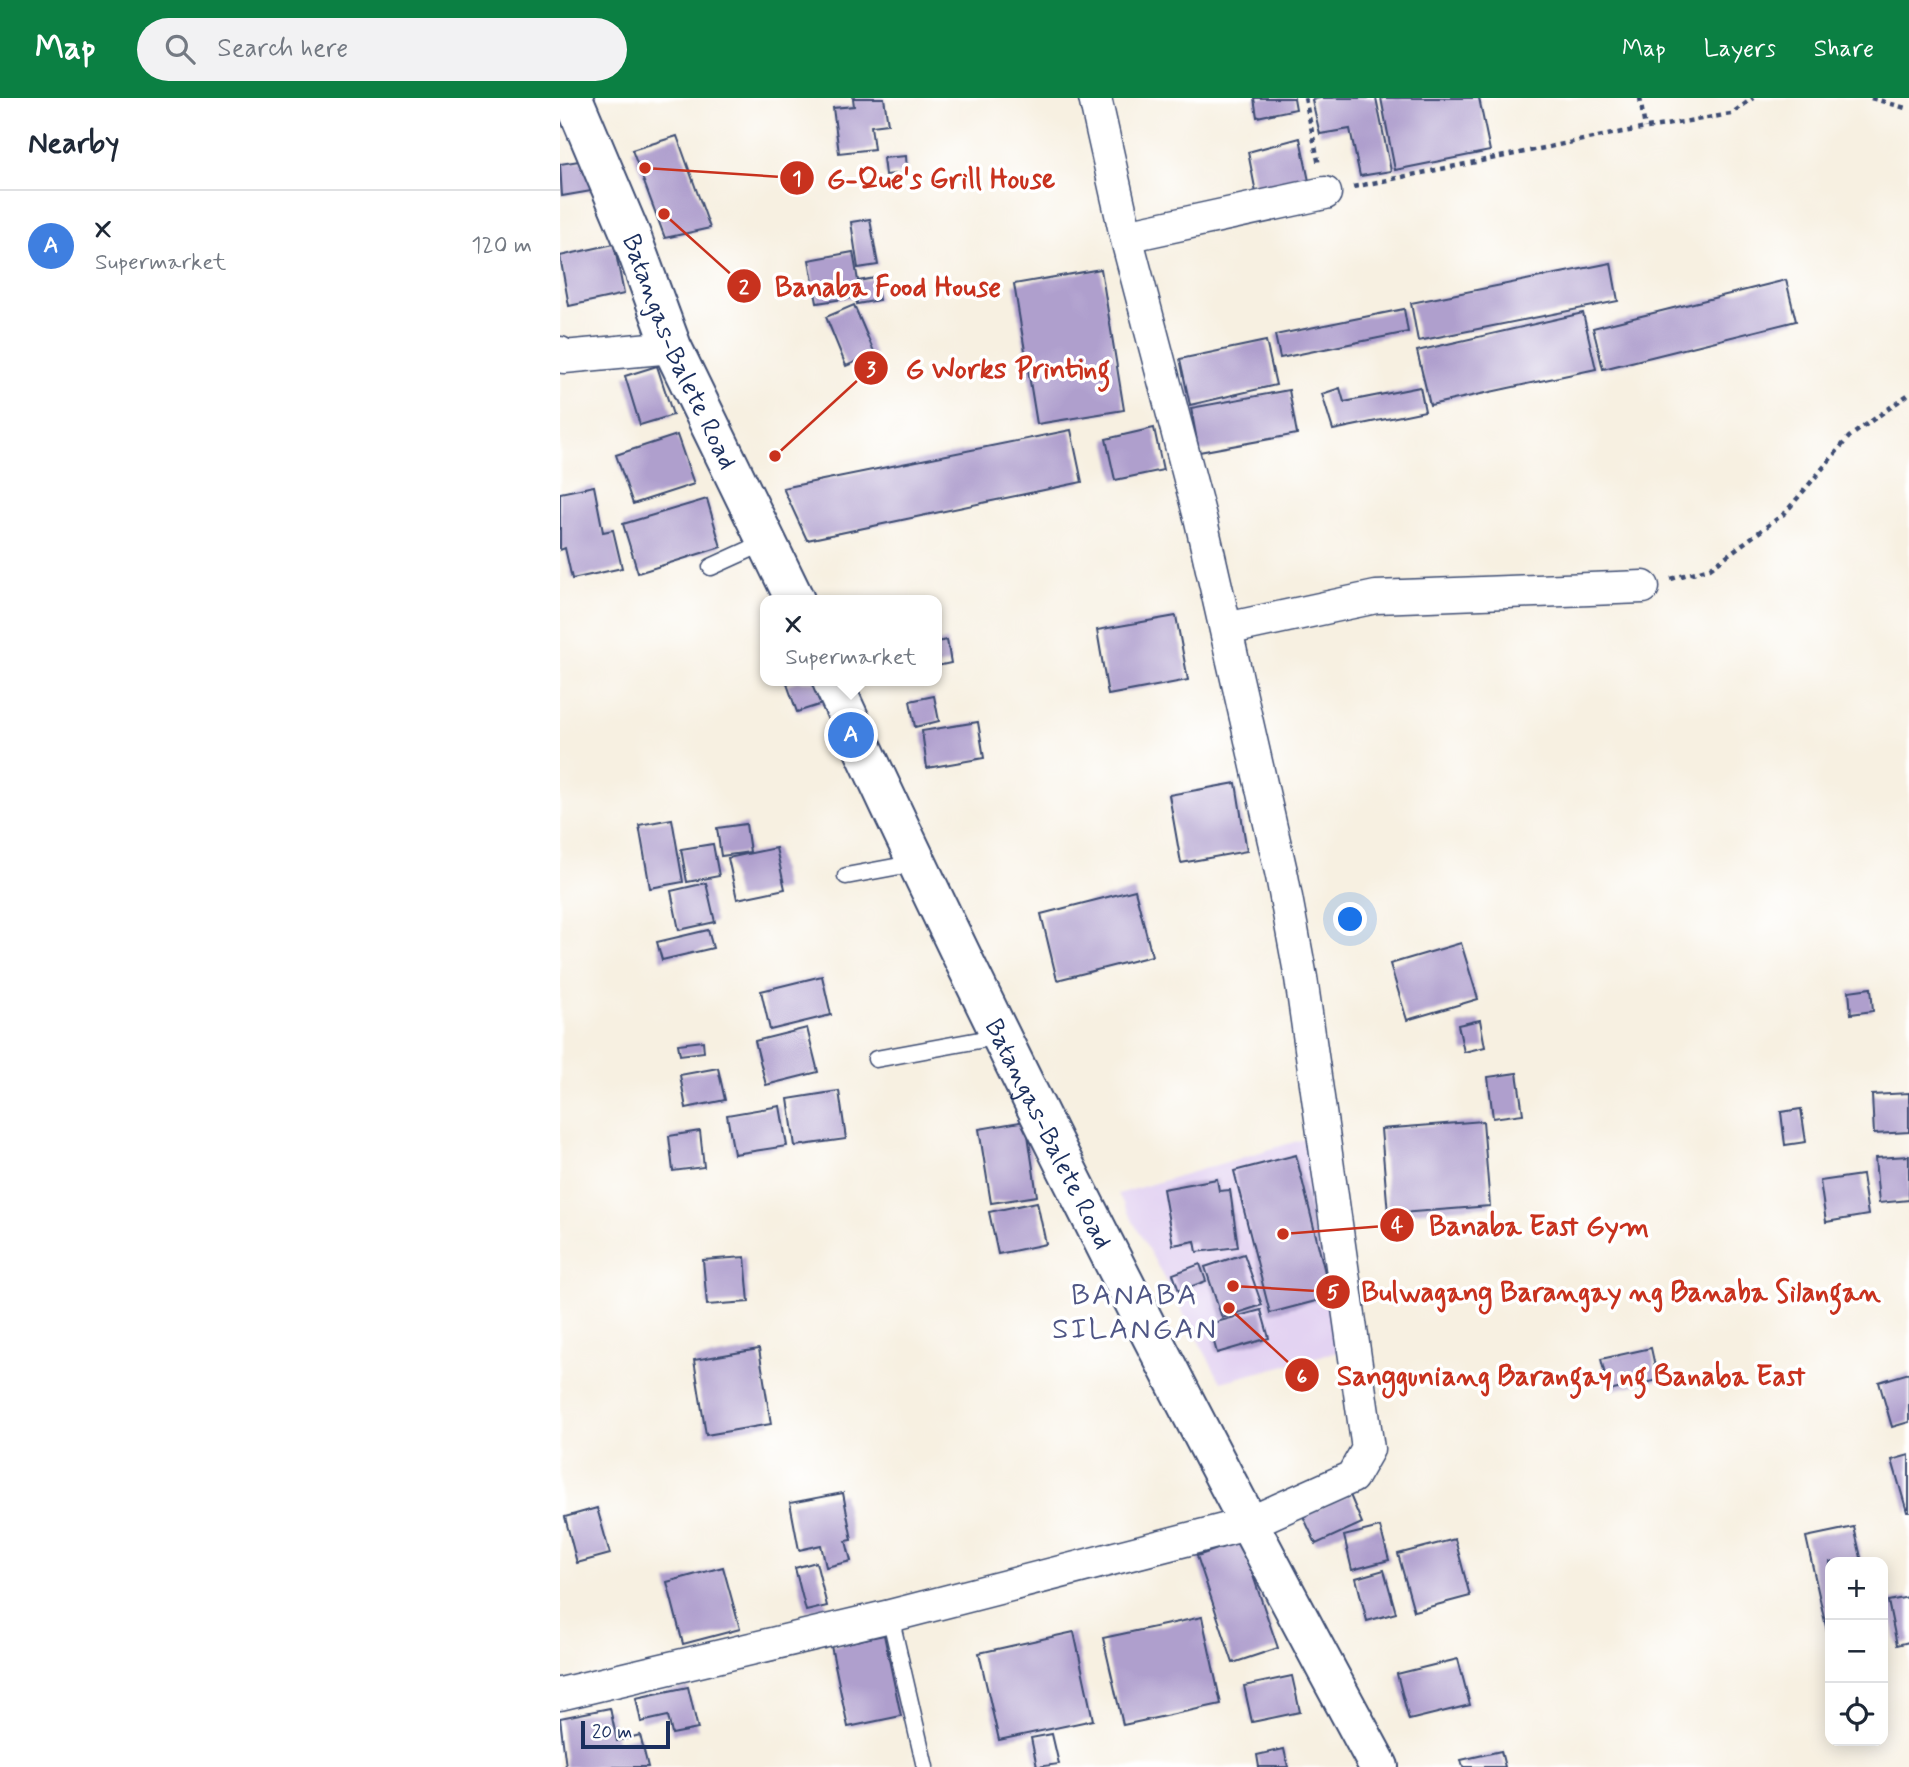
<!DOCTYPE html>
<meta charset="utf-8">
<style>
body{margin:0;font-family:Mynerve,sans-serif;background:#f2f2f3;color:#1f2937}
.controls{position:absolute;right:21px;bottom:21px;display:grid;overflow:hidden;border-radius:14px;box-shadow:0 4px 18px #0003}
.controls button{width:63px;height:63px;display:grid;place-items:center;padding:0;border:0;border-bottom:2px solid #e0e1e3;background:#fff;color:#1f2937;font:35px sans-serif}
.scale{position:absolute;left:21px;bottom:18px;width:89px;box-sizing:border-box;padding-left:7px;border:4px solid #1b2f5e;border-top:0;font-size:19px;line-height:24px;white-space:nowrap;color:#1b2f5e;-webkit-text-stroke:5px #fff;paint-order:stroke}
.you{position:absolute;left:791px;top:822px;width:24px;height:24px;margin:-18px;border:5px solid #fff;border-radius:50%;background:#1a73e8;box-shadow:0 0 0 10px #1a73e833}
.badge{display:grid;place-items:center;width:46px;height:46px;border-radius:50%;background:#0b8043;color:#fff;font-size:23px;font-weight:700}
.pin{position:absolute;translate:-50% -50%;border:4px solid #fff;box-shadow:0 2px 7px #0006}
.popup{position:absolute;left:200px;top:497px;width:182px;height:91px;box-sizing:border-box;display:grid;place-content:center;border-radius:14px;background:#fff;filter:drop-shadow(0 2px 5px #0005);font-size:23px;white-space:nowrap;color:#747a83}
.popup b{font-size:26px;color:#1f2937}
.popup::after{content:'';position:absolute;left:50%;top:100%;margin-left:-14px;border:14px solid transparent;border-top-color:#fff}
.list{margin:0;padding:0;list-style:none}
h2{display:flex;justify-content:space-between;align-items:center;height:91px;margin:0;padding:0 28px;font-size:30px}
h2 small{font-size:23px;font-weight:400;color:#747a83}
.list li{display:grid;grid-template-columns:46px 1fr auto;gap:21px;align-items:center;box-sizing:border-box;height:112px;padding:0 28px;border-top:2px solid #e0e1e3}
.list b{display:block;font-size:26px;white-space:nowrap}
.list p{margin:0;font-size:23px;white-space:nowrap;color:#747a83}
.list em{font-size:23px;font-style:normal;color:#747a83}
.icon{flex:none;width:38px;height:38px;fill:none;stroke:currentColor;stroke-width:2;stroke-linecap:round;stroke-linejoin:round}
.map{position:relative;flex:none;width:1349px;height:1669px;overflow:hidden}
header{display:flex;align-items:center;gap:42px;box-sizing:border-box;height:98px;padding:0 35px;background:#0b8043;color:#fff}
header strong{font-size:33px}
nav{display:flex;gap:38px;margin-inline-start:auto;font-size:24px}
.search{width:490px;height:63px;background:#f2f2f3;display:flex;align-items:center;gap:18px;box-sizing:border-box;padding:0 24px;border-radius:38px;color:#747a83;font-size:26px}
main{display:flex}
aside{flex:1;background:#fff}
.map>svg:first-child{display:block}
.built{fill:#e3d3f2}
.building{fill:#af9fcd}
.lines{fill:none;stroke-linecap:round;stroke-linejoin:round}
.lane-casing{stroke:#3c4c72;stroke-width:19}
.street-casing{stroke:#3c4c72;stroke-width:35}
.secondary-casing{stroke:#3c4c72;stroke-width:42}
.path{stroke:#3c4c72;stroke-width:4.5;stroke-dasharray:5 5;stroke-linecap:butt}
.lane{stroke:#fff;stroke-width:16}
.street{stroke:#fff;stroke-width:32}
.secondary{stroke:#fff;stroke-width:38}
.labels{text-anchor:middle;stroke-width:7;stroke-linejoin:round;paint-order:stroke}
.street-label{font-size:26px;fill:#1b2f5e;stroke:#fff}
.quarter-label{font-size:30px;letter-spacing:2px;fill:#4f5685;stroke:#fff}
.leader{fill:none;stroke:#c8321e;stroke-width:2.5}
.callout-dot{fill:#c8321e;stroke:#fff;stroke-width:2.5}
.mark-label{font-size:21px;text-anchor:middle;font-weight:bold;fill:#fff}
.callout-label{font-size:28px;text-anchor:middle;font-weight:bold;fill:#c8321e;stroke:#fff;stroke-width:7;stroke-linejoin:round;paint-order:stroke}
</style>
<header>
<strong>Map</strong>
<div class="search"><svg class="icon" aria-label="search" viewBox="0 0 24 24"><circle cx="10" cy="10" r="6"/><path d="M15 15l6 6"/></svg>Search here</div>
<nav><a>Map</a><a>Layers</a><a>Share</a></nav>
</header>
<main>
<aside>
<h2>Nearby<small></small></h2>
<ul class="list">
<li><span class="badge" style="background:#3f7fe0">A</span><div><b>X</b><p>Supermarket</p></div><em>120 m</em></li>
</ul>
</aside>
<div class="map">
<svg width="1349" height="1669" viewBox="0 0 1349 1669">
<rect width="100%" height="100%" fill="#fff"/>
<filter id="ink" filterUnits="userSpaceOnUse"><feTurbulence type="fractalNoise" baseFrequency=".0143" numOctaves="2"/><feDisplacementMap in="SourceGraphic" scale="14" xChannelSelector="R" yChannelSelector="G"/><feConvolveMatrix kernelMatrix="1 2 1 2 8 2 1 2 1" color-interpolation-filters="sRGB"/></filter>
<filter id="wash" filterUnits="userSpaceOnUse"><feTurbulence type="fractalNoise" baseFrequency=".00686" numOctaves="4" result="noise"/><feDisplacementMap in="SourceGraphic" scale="28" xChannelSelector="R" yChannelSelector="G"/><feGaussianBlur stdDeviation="1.57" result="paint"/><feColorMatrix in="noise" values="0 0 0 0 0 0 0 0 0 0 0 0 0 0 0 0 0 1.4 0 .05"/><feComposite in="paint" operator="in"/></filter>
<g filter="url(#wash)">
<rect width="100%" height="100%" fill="#f7f0e1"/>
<path class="built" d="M751 1039 783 1252 661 1284 558 1096Z"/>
<g id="blocks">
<path class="building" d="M293 0H324L328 26 311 28 314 51 279 55 273 10 294 8Z
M694 0H734L736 11 697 19Z
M760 0H816L831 73 800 78 790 31 760 36 752 2Z
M821 0H919L930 53 835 72Z
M117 38 150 130 105 140 72 52Z
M740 40 750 88 697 100 688 54Z
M346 58 347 75 325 77 323 60Z
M32 61 37 92 2 98 0 66Z
M310 121 318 167 298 170 291 124Z
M54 146 64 196 9 208 0 158Z
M293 154 298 183 315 180 319 202 297 206 296 199 257 205 249 162Z
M1051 165 1058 203 858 243 851 205Z
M541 171 564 312 477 326 454 186Z
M1226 182 1236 223 1043 271 1033 230Z
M294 207 315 256 286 268 266 219Z
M844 211 848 234 720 260 715 237Z
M1023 215 1036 271 870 307 857 253Z
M706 243 716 287 630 307 620 261Z
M97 268 113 317 80 327 65 278Z
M860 289 865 313 773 332 762 296 780 290 784 304Z
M729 292 737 336 639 354 631 310Z
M594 330 603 372 555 382 546 341Z
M511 332 522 384 247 442 223 390Z
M117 337 134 386 73 406 56 357Z
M34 388 43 434 53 432 62 470 12 481 5 450 0 452V395Z
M147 401 161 449 78 475 63 426Z
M616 518 628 582 548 597 537 532Z
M387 542 391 565 377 568V544Z
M237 583H257L265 605 237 614 227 586Z
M374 598 379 623 355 629 350 603Z
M418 624 424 660 367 670 362 633Z
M676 685 687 753 621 765 609 697Z
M112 721 123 784 90 790 79 727Z
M186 726 190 754 161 758 157 730Z
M153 746 159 778 127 784 121 751Z
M216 750 225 791 177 801 168 760Z
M146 785 155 824 119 832 111 793Z
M575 792 592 858 497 882 481 816Z
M148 832 153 850 102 862 97 844Z
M901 845 918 901 847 922 830 866Z
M262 878 271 917 210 932 201 893Z
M1311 890 1313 913 1291 916 1289 893Z
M920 922 925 949 904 954 898 927Z
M247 930 258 974 206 987 195 943Z
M143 943 144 954 120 957 118 946Z
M158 970 165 1002 126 1010 120 977Z
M957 975 963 1016 933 1020 928 979Z
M279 993 286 1041 235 1048 228 1001Z
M1349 995V1034L1314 1036 1312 997Z
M220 1008 227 1048 174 1056 167 1017Z
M1241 1011 1246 1044 1225 1047 1221 1014Z
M466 1023 477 1098 431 1105 419 1031Z
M923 1023 930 1108 828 1116 821 1031Z
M140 1033 144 1069 113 1073 109 1038Z
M736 1057 771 1199 710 1215 674 1073Z
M1349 1058V1102L1319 1105 1315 1060Z
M1302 1077 1308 1117 1266 1124 1260 1083Z
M657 1081 659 1093 670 1092 678 1149 637 1154 635 1143 613 1147 603 1091Z
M477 1104 486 1146 438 1156 429 1114Z
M684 1156 702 1207 662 1220 645 1169Z
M185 1159 189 1204 147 1207 143 1162Z
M640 1166 646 1183 619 1193 613 1176Z
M701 1212 709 1240 657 1255 649 1226Z
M1091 1250 1098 1282 1049 1293 1041 1261Z
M199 1251 211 1326 146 1337 134 1262Z
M1349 1275V1324L1332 1329 1319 1284Z
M1349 1357V1414H1347L1332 1362Z
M283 1395 292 1442 286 1443 291 1463 266 1469 261 1447 239 1452 230 1405Z
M790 1397 802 1425 756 1446 743 1418Z
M37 1410 50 1456 17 1465 5 1419Z
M820 1429 829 1462 792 1472 784 1438Z
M1294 1429 1302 1464H1270V1532L1267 1533 1246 1439Z
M895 1441 910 1498 854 1513 838 1456Z
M681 1443 718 1550 673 1565 637 1458Z
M256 1464 267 1508 246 1513 235 1470Z
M163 1469 180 1531 123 1546 107 1484Z
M824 1472 836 1515 807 1523 796 1480Z
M1349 1499V1544L1337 1547 1328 1503Z
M642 1519 661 1606 563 1627 543 1540Z
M514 1534 533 1622 439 1642 419 1555Z
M324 1537 341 1618 288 1629 271 1548Z
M898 1561 910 1607 849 1622 837 1576Z
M732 1578 740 1614 692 1624 684 1588Z
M128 1589 138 1631 112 1636 108 1618 81 1624 76 1600Z
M50 1610 57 1643 80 1637 88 1669H6L0 1620Z
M492 1636 499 1666 477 1669 471 1640Z
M724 1651 728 1669H699L697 1657Z
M941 1653 945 1669H903L901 1662Z"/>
</g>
</g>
<g filter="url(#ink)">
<use href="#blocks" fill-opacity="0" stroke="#3c4c72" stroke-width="2"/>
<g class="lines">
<g class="lane-casing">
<path id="lane" d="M151 469 206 444
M286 778 356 765
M316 961 441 938
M330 1518 365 1669"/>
</g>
<g class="street-casing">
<path id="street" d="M566 138 765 95
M0 255 4 259 112 249
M666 531 816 499 1083 489
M0 1596 330 1518 687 1426 792 1379 808 1351 741 880 722 778 641 423 566 138 535 0"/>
</g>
<g class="secondary-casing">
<g id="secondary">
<path id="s1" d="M13 0 72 140 112 249 235 502"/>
<path id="s2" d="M272 583C441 951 626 1313 819 1669"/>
</g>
</g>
<path class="path" d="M745 0 759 67
M1080 0 1085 30
M1311 0 1349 11
M793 89 1057 35 1171 16 1193 0
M1111 481 1150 470 1225 415 1289 339 1349 296"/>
<use href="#lane" class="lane"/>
<use href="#street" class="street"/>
<use href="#secondary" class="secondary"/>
</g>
</g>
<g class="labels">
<g class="street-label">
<text dy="9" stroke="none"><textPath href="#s1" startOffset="275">Batangas-Balete Road</textPath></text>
<text dy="9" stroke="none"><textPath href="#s2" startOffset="502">Batangas-Balete Road</textPath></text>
</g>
<g class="quarter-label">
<text x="575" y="1206">BANABA<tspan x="575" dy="34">SILANGAN</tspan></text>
</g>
</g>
<path class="leader" d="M85 70L237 80M104 116L184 188M215 358L311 270M723 1136L837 1127M673 1188L773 1194M669 1210L742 1277"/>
<g class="callout-dot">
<circle cx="85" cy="70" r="7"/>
<circle cx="104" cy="116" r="7"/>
<circle cx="215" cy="358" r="7"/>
<circle cx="723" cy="1136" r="7"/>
<circle cx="673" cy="1188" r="7"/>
<circle cx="669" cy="1210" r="7"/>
<circle cx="237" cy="80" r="18"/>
<circle cx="184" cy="188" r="18"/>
<circle cx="311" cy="270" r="18"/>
<circle cx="837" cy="1127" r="18"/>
<circle cx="773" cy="1194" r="18"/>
<circle cx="742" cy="1277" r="18"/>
</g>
<g class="mark-label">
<text x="237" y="87">1</text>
<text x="184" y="196">2</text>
<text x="311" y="278">3</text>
<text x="837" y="1134">4</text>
<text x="773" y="1201">5</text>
<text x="742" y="1285">6</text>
</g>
<g class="callout-label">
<text x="381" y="90">G-Que's Grill House</text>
<text x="328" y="198">Banaba Food House</text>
<text x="448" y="280">G Works Printing</text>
<text x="979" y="1137">Banaba East Gym</text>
<text x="1061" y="1203">Bulwagang Barangay ng Banaba Silangan</text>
<text x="1011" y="1287">Sangguniang Barangay ng Banaba East</text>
</g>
</svg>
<div class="controls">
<button>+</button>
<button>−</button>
<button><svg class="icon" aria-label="locate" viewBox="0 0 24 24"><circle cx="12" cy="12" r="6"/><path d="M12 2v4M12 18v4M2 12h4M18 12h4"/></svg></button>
</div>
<div class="scale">20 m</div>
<div class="you"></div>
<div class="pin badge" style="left:291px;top:637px;background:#3f7fe0">A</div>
<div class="popup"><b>X</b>Supermarket</div>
</div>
</main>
